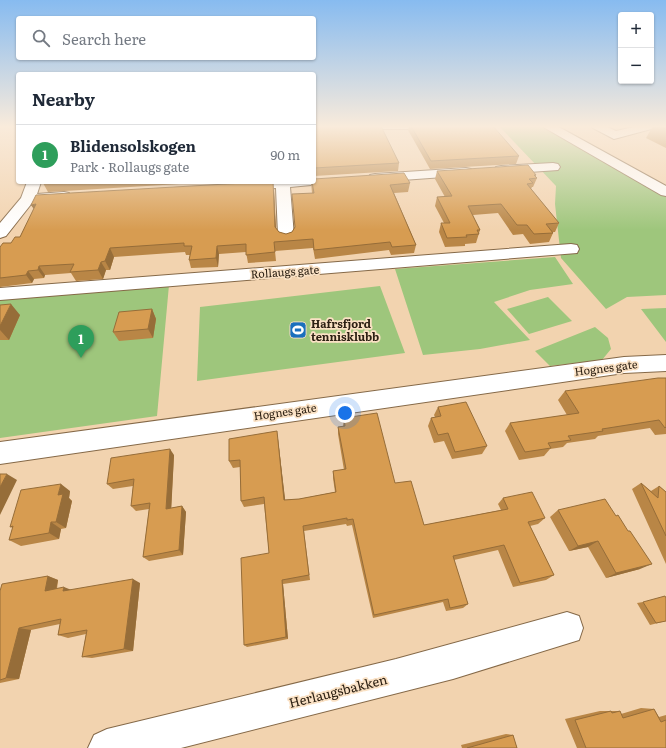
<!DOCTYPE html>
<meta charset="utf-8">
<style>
body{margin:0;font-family:Literata,serif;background:#f2f2f3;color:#1f2937}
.controls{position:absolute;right:12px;top:12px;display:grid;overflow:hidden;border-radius:4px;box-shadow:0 1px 3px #0004}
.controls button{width:36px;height:36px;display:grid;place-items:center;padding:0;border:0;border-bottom:1px solid #e0e1e3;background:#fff;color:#1f2937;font:20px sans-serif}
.you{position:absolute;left:345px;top:413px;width:14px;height:14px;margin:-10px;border:3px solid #fff;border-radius:50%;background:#1a73e8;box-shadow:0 0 0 6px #1a73e833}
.badge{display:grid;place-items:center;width:26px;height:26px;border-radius:50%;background:#1a6fbd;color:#fff;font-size:13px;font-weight:700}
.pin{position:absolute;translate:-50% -33px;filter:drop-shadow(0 1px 2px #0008)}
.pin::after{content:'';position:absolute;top:21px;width:14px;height:12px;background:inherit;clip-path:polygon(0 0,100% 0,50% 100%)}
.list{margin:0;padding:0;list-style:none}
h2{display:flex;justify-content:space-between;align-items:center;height:52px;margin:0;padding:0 16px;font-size:17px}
h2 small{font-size:13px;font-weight:400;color:#747a83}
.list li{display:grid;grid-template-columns:26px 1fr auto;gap:12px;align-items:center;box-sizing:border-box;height:60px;padding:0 16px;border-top:1px solid #e0e1e3}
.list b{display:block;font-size:15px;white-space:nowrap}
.list p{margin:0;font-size:13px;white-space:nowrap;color:#747a83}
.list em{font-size:13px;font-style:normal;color:#747a83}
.icon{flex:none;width:22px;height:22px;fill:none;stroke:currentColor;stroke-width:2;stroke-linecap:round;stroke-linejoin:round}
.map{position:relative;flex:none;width:666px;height:748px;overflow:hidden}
.search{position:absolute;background:#fff;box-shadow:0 1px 3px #0004;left:16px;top:16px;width:300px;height:44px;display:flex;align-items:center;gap:10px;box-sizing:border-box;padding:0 14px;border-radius:4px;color:#747a83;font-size:15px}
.panel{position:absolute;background:#fff;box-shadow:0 1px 3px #0004;left:16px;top:72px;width:300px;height:112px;border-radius:4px}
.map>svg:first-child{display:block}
.green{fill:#9ec67c}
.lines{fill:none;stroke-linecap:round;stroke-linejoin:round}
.minor-casing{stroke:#856948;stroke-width:2}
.tertiary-casing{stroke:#856948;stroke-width:2}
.minor{fill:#fff;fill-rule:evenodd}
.tertiary{fill:#fff;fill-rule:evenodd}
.wall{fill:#b98646}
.shaded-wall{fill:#966d39}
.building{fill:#d79c51;stroke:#966d39}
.labels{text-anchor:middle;stroke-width:3.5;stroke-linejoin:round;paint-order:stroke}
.street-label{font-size:11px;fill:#2c2013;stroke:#fae1c4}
.poi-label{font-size:11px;font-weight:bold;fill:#2c2013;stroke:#fae1c4;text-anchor:start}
.near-street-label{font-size:13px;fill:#2c2013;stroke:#fae1c4}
</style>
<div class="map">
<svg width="666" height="748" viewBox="0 0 666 748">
<rect width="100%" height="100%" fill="#f2d3af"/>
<path class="green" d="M496 126H543L666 196V295L627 297 606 309 561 258 555 204 556 186 500 127Z
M555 257 573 284 530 290 494 302 530 340 480 349 423 355 395 269Z
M169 285 157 416 0 438V299Z
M380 286 405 353 197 381 200 307Z
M548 297 572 321 529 334 507 309Z
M666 308V342L641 309Z
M595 327 608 338 611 349 602 360 550 366 535 351Z"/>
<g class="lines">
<g class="minor-casing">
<path id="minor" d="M314 126H443L441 128 437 129H314Z
M591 126H605L616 131 638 126H657L655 128 614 139 593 128Z
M553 163 558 164 560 167 558 170 501 174 496 173 494 170 496 167 501 166Z
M466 168 471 169 473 172 471 175 375 182 370 181 368 178 370 175 375 174Z
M27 182H41L37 194 64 192 69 193 71 196 69 199 32 203 6 236 0 238V223L21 198Z
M239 182H313L311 185 290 187 294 236 292 239 286 241 280 239 278 236 276 188 244 189 239 188 237 185Z
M571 244 577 245 579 249 577 253 0 300V288Z
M666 355V371L624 373 0 464V442L624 357Z
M567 612 579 616 583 628 579 640 453 679 181 748H88L94 735 107 729 396 659Z"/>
</g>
<g class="tertiary-casing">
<path id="tertiary" d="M543 126H557L666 186V196L661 195 545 128Z"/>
</g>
<use href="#minor" class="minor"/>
<use href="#tertiary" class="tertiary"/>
</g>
<path class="wall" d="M314 126 399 163 398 171 314 176Z
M409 126H411L519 156 516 164 430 169 408 130Z
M653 126H666V148L646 138Z
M437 171 536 175V177L537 178 533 187H532L531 189 559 223 555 232H553V233L549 242 530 244 523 234 513 235 498 213 473 215 480 230 476 243 465 244V246L445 247 439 232 441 223H444L435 206 437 197H445L435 179Z
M44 182H212L48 192 43 183Z
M311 182 410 183 408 192 394 193 416 245 414 253 391 255 389 250 315 259 313 248 275 251 276 261 248 263 246 252 219 254 218 267 191 268 189 260 190 255H186L185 252 114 257 110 270H106L103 279 76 281 71 273 45 275 44 278 34 279 32 283 0 287V247L11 243 20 237 34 209 31 205 274 190 276 228 279 232 286 234 292 232 295 227 312 193Z
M0 305 20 315 9 340H0Z
M152 309 156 319 153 338 119 341 113 332Z
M666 378V434L655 435 650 428 598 436 595 439 567 443 563 447 550 449 544 456 519 460 505 431 510 423 567 415 558 400 565 391Z
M438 407 487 446 482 454 452 459 444 441 434 443 428 426 431 418 435 417 434 415Z
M344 418 395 483 424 525 501 510 498 504 503 498 545 518 538 524 530 526 554 575 546 580 513 587 498 550 454 560 468 604 463 608 446 611 443 602 373 618 352 525 347 526 346 524 304 531 310 580 283 584 288 639 247 647 244 645 269 553 264 504 244 507 241 501 240 467 233 468 229 461 278 439 285 500 299 499 335 492 333 478V471L344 470 338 434V427L343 426Z
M174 455 171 508 182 506 186 512 183 555 149 561 143 557 149 509 136 511 131 506 133 486 113 489 107 484Z
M641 483 651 491 659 486 666 492V564L632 489Z
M70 491 69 498 72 501 66 528 61 529 59 539 21 546 9 540 13 528 10 527Z
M558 510 640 569 606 578 588 547 569 551 550 517Z
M48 576 58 580 57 589 71 590 140 583 133 651 92 658 82 657 86 634 68 638 58 635 60 624 31 630 19 679 0 683V591Z
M643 602 666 621 650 625 637 603Z
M641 708 654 709 659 717 666 715V748H577L565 719 600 711H620L621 714Z
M506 734 513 735 517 748H462L461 745Z"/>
<path class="shaded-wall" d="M273 182 274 190 276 236 275 227Z
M36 204 37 213 31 205Z
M217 246 219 254 218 267 216 258Z
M110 248 114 257 110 270 105 261Z
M101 262 106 270 103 279 98 270Z
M39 266 45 275 44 278 38 270Z
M28 271 34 279 32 283 26 275Z
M11 304 20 315 9 340 0 330V326Z
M152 309 156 319 153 338 148 329Z
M277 431 278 439 286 507 284 500Z
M170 449 174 455 171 514 166 509Z
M7 474 17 480 0 515V487Z
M61 484 70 491 69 498 72 501 66 528 56 522 58 495Z
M182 506 186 512 183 555 179 550Z
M51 522 61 529 59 539 49 533Z
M598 541 588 547 569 551 578 546Z
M652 564 640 569 606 578 616 573Z
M48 576 58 580 55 595 45 591Z
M133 579 140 583 133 651 124 649Z
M282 580 283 584 288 639 286 637Z
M64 587 74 591H63Z
M19 628 31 630 19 679 6 678Z"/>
<path class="building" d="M314 126H381L399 163 314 168Z
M411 126H493L519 156 431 161Z
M660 126H666V129Z
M528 165 536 175H534L537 178 529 179 533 183 527 184 559 223 546 224 553 233 534 234 527 225H517L501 204 468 206 480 230H477L479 234 466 235 467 237 447 238 441 223H450L437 197 452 196 437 171Z
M404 173 410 183 390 185 416 245 392 247 390 242 314 250 313 239 274 242 275 252 246 255V244L217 246 216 258 189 260 192 246H184V243L110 248 105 261 101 262 98 270 70 272 74 264 39 266 38 270 28 271 26 275 0 278V247L3 243H11L15 237H20L36 204 31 205 36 195 261 182H273L275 227 279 232 286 234 292 232 295 227 292 194 314 193 312 182H314V179Z
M44 182H66L43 183Z
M11 304 0 326V305Z
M152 309 148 329 113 332 119 312Z
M658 378H666V427L665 428 659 420 602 429 603 431 568 436 571 440 548 443 551 448 525 452 510 423 579 413 565 391Z
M466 402 487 446 455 452 448 433 438 435 431 418 441 416 438 407Z
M377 413 395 483 411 481 424 525 508 509 503 498 532 492 545 518 528 522 554 575 520 583 504 545 453 556 468 604 450 608 448 599 374 615 353 519 347 520V518L303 526 309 575 282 580 286 637 244 645 241 558 269 553 264 497 241 501 240 460 229 461V439L277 431 284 500 299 499 336 492 333 471 346 469 338 427 345 426 344 418Z
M170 449 166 509 182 506 179 550 143 557 150 503 131 506 134 479 107 484 111 458Z
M0 474H7L0 487Z
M641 483 658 498 659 486 666 492V536Z
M61 484 58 495 63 494 56 522H51L49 533 9 540 13 526 10 527 21 490Z
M605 499 616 516 618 515 628 531H630L652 564 616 573 598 541 578 546 558 510Z
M48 576 45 591 64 587 63 591 133 579 124 649 82 657 87 630 58 635 61 619 19 628 6 678 0 680V591L2 584Z
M665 596 666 598V621L656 623 643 602Z
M654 709 661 722 666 720V748H586L575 720 611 711 612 713 620 711 623 718Z
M513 735 517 748H467Z"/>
<linearGradient id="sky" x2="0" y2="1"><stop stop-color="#87bbf0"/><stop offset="0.55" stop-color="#f9ebdb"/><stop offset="1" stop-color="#f9ebdb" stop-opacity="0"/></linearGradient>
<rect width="666" height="230" fill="url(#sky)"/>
<defs>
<g id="stadium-square" transform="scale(0.9)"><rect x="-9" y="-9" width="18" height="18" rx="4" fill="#1a6fbd" stroke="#fae1c4"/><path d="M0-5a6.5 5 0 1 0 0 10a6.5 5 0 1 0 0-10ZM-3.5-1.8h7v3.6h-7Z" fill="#fff"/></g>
</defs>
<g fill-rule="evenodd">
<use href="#stadium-square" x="298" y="330"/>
</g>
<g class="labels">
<g class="street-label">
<text transform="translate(285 272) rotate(-4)" y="4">Rollaugs gate</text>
<text transform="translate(606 368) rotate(-7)" y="4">Hognes gate</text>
<text transform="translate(285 412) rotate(-8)" y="4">Hognes gate</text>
</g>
<g class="poi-label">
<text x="311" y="328">Hafrsfjord<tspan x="311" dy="13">tennisklubb</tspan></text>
</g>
<g class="near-street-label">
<text transform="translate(338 691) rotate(-14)" y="5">Herlaugsbakken</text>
</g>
</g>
</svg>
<div class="controls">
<button>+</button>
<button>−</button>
</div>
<div class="you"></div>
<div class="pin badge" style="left:81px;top:358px;background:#2e9e5b">1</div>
<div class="search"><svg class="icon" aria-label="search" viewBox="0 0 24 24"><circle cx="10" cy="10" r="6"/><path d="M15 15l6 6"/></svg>Search here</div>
<section class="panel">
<h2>Nearby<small></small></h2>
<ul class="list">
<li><span class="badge" style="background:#2e9e5b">1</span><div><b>Blidensolskogen</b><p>Park · Rollaugs gate</p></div><em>90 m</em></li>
</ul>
</section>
</div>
